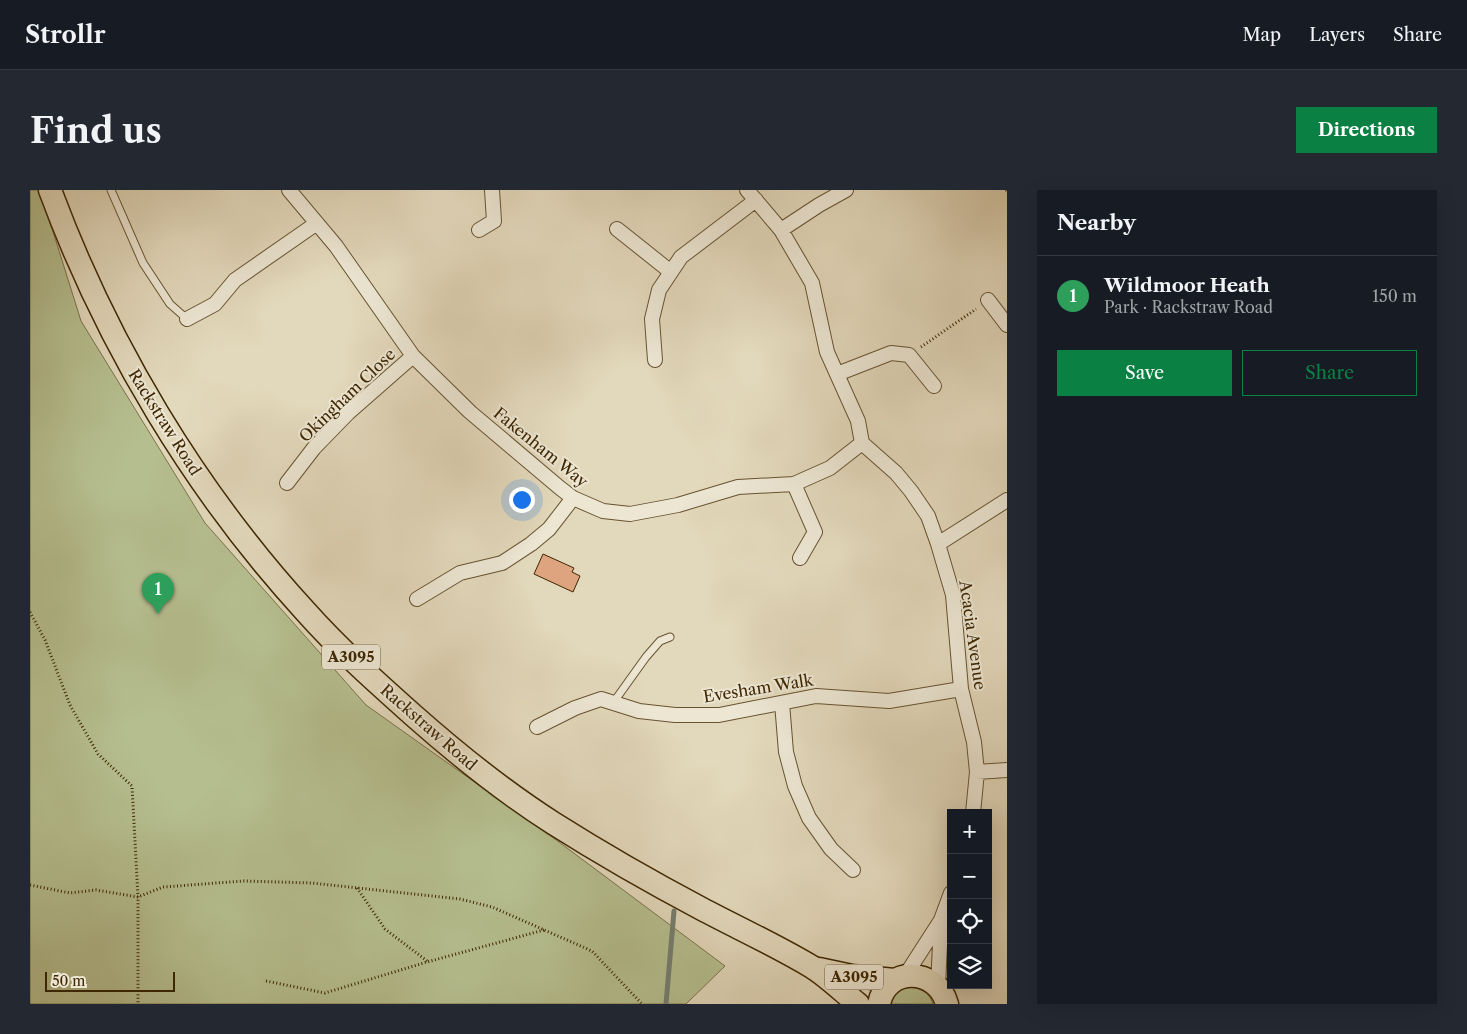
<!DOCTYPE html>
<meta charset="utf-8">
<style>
body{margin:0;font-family:"Libre Caslon Text",serif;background:#242831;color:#f1f3f6}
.controls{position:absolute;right:15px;bottom:15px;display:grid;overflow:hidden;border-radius:0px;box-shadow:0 5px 20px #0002}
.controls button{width:45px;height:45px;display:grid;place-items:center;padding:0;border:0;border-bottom:1px solid #363941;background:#171b24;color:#f1f3f6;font:25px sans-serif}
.scale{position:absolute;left:15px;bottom:12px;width:130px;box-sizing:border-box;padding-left:5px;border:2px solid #3e2702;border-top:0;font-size:14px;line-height:18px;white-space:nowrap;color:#3e2702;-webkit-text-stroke:4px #ece6d3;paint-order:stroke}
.you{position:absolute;left:491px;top:309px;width:18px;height:18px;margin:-12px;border:4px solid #fff;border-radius:50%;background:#1a73e8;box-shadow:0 0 0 8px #1a73e833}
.badge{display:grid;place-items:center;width:32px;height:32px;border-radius:50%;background:#0b8043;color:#fff;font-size:16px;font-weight:700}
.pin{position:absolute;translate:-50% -41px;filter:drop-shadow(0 1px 2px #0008)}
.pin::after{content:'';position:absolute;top:26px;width:18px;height:15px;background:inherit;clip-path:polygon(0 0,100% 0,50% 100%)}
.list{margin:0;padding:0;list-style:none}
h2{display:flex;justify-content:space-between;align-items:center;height:65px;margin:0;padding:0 20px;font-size:21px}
h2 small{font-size:16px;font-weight:400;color:#9ea1a6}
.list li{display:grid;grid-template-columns:32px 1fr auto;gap:15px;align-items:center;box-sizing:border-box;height:80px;padding:0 20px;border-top:1px solid #363941}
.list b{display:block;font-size:19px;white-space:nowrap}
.list p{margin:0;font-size:16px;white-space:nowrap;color:#9ea1a6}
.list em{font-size:16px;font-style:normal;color:#9ea1a6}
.actions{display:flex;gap:10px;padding:15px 20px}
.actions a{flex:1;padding:11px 0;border:1px solid #0b8043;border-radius:0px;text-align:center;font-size:18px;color:#0b8043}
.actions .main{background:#0b8043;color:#fff}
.icon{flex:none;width:28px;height:28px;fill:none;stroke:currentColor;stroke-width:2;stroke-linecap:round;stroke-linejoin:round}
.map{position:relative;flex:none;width:977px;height:814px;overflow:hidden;border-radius:0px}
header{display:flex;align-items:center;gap:30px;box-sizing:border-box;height:70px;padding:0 25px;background:#171b24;border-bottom:1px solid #363941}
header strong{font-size:24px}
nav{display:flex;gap:28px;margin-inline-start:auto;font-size:18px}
.intro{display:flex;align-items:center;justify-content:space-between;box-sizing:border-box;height:120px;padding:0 30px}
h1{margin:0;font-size:35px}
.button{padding:12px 22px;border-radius:0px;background:#0b8043;color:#fff;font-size:18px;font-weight:700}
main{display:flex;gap:30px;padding:0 30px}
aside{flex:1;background:#171b24;border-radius:0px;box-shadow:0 5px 20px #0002}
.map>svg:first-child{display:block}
.green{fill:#b5be8f;stroke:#7a7248}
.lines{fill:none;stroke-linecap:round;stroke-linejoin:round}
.stream{stroke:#747e70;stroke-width:5}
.building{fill:#dea480;stroke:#3e2702}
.service-casing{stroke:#675330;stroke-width:9}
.minor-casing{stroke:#675330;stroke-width:16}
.primary-casing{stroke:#3e2702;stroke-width:25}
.path{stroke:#3e2702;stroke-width:3;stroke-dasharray:1 2.5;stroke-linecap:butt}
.service{stroke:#ece6d3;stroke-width:7}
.minor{stroke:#ece6d3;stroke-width:14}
.primary{stroke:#e2d8bb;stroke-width:22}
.labels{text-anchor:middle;stroke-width:4;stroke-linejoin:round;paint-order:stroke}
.shield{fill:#ece6d3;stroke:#726041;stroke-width:1}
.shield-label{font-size:15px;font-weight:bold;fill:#3e2702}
.street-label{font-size:16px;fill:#3e2702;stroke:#ece6d3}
</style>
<header>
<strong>Strollr</strong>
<nav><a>Map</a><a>Layers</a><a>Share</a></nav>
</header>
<div class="intro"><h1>Find us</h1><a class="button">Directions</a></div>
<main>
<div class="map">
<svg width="977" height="814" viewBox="0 0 977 814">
<rect width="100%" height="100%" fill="#e2d8bb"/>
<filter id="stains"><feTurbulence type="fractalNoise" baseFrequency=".004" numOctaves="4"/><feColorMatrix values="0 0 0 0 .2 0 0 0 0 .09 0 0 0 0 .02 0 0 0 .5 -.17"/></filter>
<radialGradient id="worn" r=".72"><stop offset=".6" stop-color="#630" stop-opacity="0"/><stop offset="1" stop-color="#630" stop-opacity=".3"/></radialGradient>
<path class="green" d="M0 0H10L51 131 175 333 336 515 529 652 695 776 656 814H0Z
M878 796C891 799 899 801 903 814H858L863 804Z"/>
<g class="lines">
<path class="stream" d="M636 814 644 721"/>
</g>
<path class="building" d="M513 364 544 378 542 382 550 386 543 402 504 384Z"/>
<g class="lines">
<g class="service-casing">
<path id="service" d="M81 0 113 73 140 114 157 129
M583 513 616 467 630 451 640 447"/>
</g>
<g class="minor-casing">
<path id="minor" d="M259 0 306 56 383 166 440 222 530 298 543 308 573 321 600 324 648 315 708 297 764 294 800 278 832 253
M717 0 751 40 782 93 797 162 828 231 832 253 866 283 881 301 898 326 908 354 923 405 931 499 944 552 947 582 943 623
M587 39 641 82
M449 40 464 31 462 0
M751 40 789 15 816 0
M958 110 977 135
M157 129 185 114 205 90 287 33
M625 170 622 129 629 100 651 67 726 10
M807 184 861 163 879 165 904 196
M257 293 284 258 318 223 383 166
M764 294 785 342 770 368
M908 354 977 310
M387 409 430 383 472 373 501 354 519 339 543 308
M752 513 756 562 765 596 779 628 801 659 823 680
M507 537 545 518 571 509 609 521 645 525H689L786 506 859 511 931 499
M947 582 977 580
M875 786 911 730 921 703
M908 796 911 734"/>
</g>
<g class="primary-casing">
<path id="primary" d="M20 0C77 154 165 301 276 422 309 459 346 492 383 525 427 564 473 601 523 633 572 664 621 692 672 719 708 738 747 756 782 777 798 787 813 802 828 814
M789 779 822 786 865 790
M849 814C856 776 907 777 917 814"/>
</g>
<path class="path" d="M976 0 977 1
M891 157 946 119
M0 422 15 450 40 515 68 564 102 596 108 707V814
M0 695 40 703 66 700 108 707 133 697 214 691 282 693 430 709 462 717 562 761 612 814
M327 698 355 739 397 771
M236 791 295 803 397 772 514 740"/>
<use href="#service" class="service"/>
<use href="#minor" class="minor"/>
<use href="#primary" class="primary"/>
</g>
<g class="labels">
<g class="shield">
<rect x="292" y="454.5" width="58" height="25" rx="4"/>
<rect x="795" y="774.5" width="58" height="25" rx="4"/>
</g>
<g class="shield-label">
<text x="321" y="472">A3095</text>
<text x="824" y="792">A3095</text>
</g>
<g class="street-label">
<text transform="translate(317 205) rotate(-44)" y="6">Okingham Close</text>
<text transform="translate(135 232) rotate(58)" y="6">Rackstraw Road</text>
<text transform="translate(511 257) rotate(39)" y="6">Fakenham Way</text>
<text transform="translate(943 445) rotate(82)" y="6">Acacia Avenue</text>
<text transform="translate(728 498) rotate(-9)" y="6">Evesham Walk</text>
<text transform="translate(399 537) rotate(41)" y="6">Rackstraw Road</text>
</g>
</g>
<rect width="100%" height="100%" filter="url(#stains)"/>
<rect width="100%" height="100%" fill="url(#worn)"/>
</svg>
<div class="controls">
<button>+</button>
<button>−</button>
<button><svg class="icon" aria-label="locate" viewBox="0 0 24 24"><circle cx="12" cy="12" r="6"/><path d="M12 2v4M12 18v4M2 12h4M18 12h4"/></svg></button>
<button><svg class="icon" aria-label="layers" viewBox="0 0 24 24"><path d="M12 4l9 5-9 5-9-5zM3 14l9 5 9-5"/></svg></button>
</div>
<div class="scale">50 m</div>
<div class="you"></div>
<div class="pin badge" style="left:128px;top:424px;background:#2e9e5b">1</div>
</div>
<aside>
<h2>Nearby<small></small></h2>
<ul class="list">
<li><span class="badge" style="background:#2e9e5b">1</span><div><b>Wildmoor Heath</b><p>Park · Rackstraw Road</p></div><em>150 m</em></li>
</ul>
<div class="actions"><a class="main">Save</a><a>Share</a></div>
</aside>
</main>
